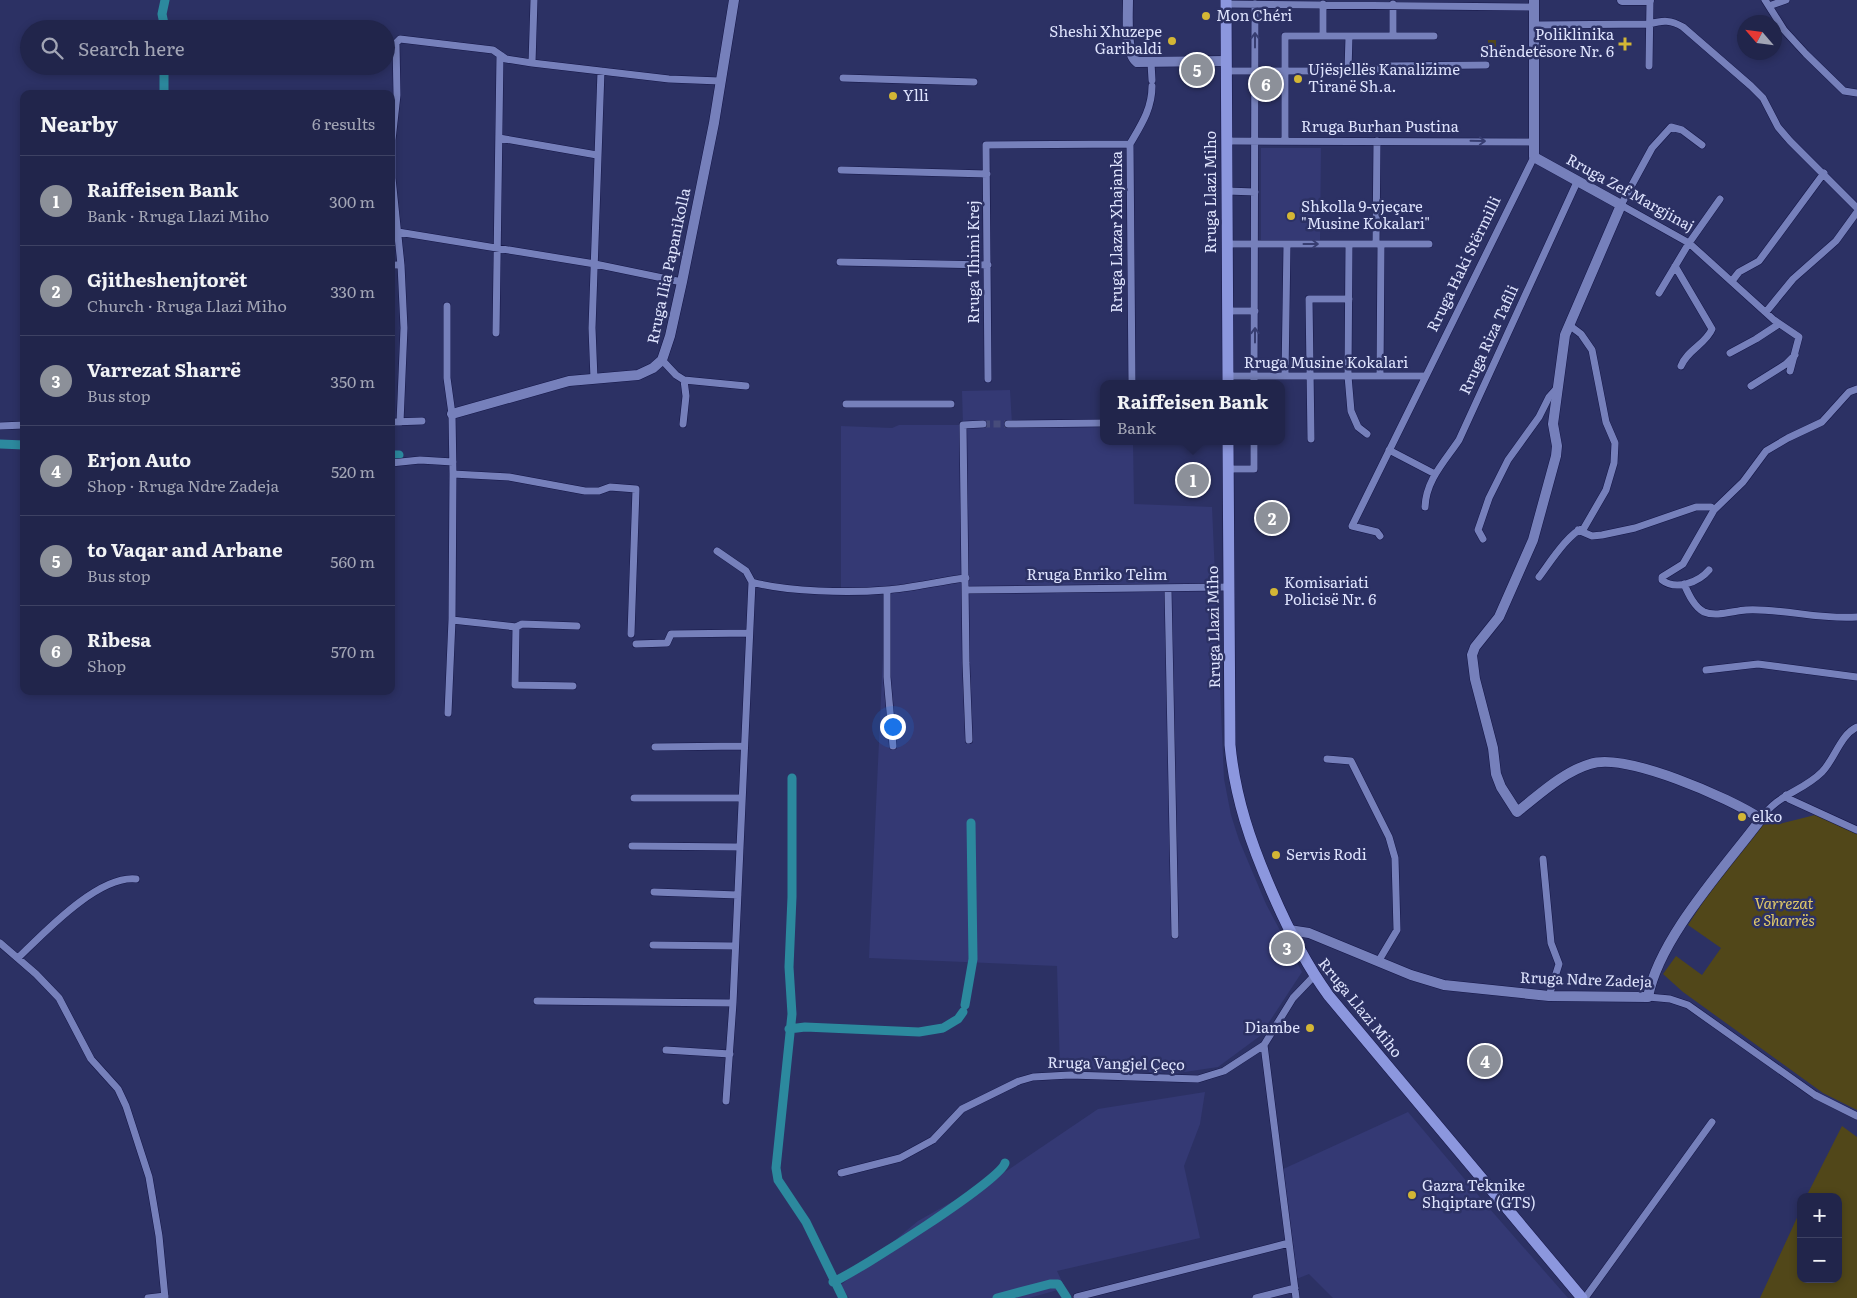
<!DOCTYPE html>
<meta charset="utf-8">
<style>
body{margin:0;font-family:Literata,serif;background:#2d3155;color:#f1f3f6}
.controls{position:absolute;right:15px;bottom:15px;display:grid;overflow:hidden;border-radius:10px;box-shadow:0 2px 8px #0003}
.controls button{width:45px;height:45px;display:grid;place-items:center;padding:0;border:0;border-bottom:1px solid #3e4263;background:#21254b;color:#f1f3f6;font:25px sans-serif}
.compass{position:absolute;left:1737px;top:15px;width:45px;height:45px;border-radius:50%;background:#21254b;box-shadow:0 2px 8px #0003;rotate:298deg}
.you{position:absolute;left:892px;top:726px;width:18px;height:18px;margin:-12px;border:4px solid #fff;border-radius:50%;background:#1a73e8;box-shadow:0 0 0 8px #1a73e833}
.badge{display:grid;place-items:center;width:32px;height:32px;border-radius:50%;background:#8c9099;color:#fff;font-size:16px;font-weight:700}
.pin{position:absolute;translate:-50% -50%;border:2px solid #fff;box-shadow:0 1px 5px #0006}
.popup{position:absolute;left:1100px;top:380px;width:185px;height:65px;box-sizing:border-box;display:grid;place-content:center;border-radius:10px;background:#21254b;filter:drop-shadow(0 1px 4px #0005);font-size:16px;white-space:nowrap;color:#a2a5b5}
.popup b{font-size:19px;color:#f1f3f6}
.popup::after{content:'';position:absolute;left:50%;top:100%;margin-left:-10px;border:10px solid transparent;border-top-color:#21254b}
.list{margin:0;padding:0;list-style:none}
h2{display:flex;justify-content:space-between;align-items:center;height:65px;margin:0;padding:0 20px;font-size:21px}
h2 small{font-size:16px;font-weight:400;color:#a2a5b5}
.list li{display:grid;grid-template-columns:32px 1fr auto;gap:15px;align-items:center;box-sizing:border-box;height:90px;padding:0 20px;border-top:1px solid #3e4263}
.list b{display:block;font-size:19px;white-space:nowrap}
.list p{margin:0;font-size:16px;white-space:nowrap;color:#a2a5b5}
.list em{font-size:16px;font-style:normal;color:#a2a5b5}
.icon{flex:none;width:28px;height:28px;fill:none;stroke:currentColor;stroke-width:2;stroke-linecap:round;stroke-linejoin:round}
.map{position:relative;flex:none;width:1857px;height:1298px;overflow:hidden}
.search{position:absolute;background:#21254b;box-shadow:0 2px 8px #0003;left:20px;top:20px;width:375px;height:55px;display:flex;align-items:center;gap:12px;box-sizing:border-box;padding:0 18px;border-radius:28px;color:#a2a5b5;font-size:19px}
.panel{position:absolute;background:#21254b;box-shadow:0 2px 8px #0003;left:20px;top:90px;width:375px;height:605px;border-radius:10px}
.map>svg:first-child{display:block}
.built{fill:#343974}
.green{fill:#514719}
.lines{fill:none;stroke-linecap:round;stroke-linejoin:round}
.canal{stroke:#2c899e;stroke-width:9}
.street-tunnel{stroke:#474c7b;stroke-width:7;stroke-dasharray:7 3.5;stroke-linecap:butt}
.street-casing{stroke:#151647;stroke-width:8}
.secondary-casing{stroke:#151647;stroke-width:11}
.primary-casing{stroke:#151647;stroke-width:12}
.street{stroke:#7680bb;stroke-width:7}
.secondary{stroke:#7680bb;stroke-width:10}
.primary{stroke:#8c97de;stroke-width:11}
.oneway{stroke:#373d71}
.poi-dot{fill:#d3b635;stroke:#2c3164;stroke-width:2}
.labels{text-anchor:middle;stroke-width:5;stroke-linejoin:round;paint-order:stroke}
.poi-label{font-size:15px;fill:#dee3fd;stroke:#2c3164;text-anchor:start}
.street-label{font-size:15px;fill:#dee3fd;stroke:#2c3164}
.park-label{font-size:15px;font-style:italic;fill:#e1ca69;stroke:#2c3164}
</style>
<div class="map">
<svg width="1857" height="1298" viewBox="0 0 1857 1298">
<rect width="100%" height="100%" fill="#2c3164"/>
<path class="built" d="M1261 148H1321L1320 241H1261Z
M1010 390 1012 424 1104 423V441H1133L1134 504 1212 507 1224 779 1231 815 1239 840 1266 904 1302 972 1260 1036 1218 1067 1178 1073 1060 1069 1057 966 869 958 886 590H841V426L892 428 899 425H963L962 391Z
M1205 1092 1200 1124 1184 1166 1200 1238 1057 1271 1065 1288 1029 1298H849L841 1285 918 1221 1008 1170 1098 1109Z
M1408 1112 1489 1208 1568 1298H1333L1309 1274 1294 1280 1281 1170Z"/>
<path class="green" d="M1488 40H1496V55H1488Z
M1819 814 1857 834V1110L1823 1093 1683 992 1663 974 1676 956 1702 975 1721 948 1688 925 1716 882 1765 821 1779 824Z
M1842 1126 1857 1137V1298H1760L1801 1209V1279H1838V1197H1806Z"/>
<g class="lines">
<path class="canal" d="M165 29 162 14 165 0
M164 94V66
M0 444 24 445
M391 455H399
M792 778V897L789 967 792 1014 776 1168 778 1180 806 1222 843 1298
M965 1005 973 959 971 823
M789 1029 805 1027 919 1032 943 1028 958 1019 963 1012
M833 1282C858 1271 1000 1181 1005 1163
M997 1298 1050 1284H1058L1067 1298"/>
<path class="street-tunnel" d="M983 424H1008"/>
<g class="street-casing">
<path id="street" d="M1765 0 1784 30 1806 54 1844 91 1857 93
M1226 4 1534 7
M1393 4V36
M1769 6 1786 0
M1534 25 1650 24C1663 20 1671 20 1683 27L1751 86 1763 98 1778 127 1790 141 1857 208
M1323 36V4
M532 63 534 0
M1151 63 1152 80
M1649 66 1650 1
M1226 71H1373L1384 66 1486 65
M1348 71 1349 36
M843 78 974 82
M499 138 597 155
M1226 141 1534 142
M1285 141V36H1434
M1702 145 1682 130 1671 127 1652 148 1621 205 1689 243 1774 320 1799 337 1790 371
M841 170 987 174
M1227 191 1255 192
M398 232 595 264 682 282
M1227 244H1429
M1349 244 1348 376 1351 411 1358 427 1367 434
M1376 244 1377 141
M840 262 988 265
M391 265H401
M1675 266 1712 329C1706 344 1687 350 1681 366
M1732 281 1739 272 1759 261 1824 173
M1659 293 1689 243 1720 199
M447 306V378L452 414 453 474 452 620 448 713
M1227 311H1255
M1766 312 1793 279 1836 241 1857 212
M496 333 500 55
M1730 353 1756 339 1779 324
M662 360 676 375 684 380 746 386
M1228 376H1425
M1285 376 1287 244
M1380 376 1381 244
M594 379 592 328 601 71
M988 379 986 145 1130 144
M1132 384 1130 144C1141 125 1152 109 1152 86
M1254 384 1255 4
M1751 386 1786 364 1795 355
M846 404H951
M391 422 422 421
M400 422 404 328 401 265 392 178V140L397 95 396 43 400 39 493 50 506 59 532 63 669 79 720 81
M683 424 686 396 684 380
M1008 424 1104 423
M0 426 24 425
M1311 439 1309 299H1349
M1389 450 1435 474
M391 463 420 460 453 462
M1228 469H1254V441
M453 474 509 477 585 491H599L610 487 636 489 631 634
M1425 507C1426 480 1445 461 1459 440L1577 182
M1578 530 1592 536 1602 535 1635 528 1696 507H1711L1714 510
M1380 536 1377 532 1352 526 1534 157
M1483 539 1478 530 1489 498 1508 460 1539 417 1549 397 1558 387
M717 551 746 571 752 582C787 592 850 593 886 590 913 588 939 581 966 578
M1709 570C1699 582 1676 591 1662 580V577L1683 564 1714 510 1743 482 1766 451 1788 438 1822 422 1849 392 1857 389
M1539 577C1549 564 1569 532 1584 528L1606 490 1614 463 1615 443 1606 422 1592 350 1581 334 1569 325
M1684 584C1688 593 1694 607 1704 612 1716 617 1733 611 1746 610 1783 608 1819 620 1857 617
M1168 589 1175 935
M887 590V677L893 746
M966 590 1229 587
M452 620 516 627 515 685 573 686
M516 627 522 624 577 626
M636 644 667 643 671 634 749 633
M1706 670 1758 664 1857 677
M969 740 966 663 963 425 983 424
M655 747 743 746
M1327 759 1351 761 1389 837 1395 858 1397 930 1378 962
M1786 795 1789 799 1857 830
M634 798H742
M1761 819C1777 794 1802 792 1822 772 1834 760 1841 734 1857 727
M632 846 740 847
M1543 859 1551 943 1559 964 1549 996
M654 892 738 895
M0 943 36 974 59 998 91 1059 118 1089 126 1106 149 1177 159 1236 165 1298
M653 945 735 946
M18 958C44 933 98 875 136 879
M1648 997 1670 999 1688 1005 1815 1095 1857 1116
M537 1001 733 1003
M1264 1045 1296 1298
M666 1050 730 1054
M726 1101 733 1003 752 582
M841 1173 900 1158 933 1140 962 1109 1019 1081 1033 1077 1070 1075 1198 1079 1224 1071 1264 1045 1293 998 1314 976
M1077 1297 1289 1243
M148 1298 165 1296
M1256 1298 1295 1288
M1585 1298 1712 1122"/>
</g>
<g class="secondary-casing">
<path id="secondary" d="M1128 0C1128 15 1125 54 1137 62L1226 61
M1622 0H1649
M452 414 569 381 638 375 653 368 662 360 670 336 682 282 714 123 734 0
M1289 930 1309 933 1411 975 1444 985 1549 996 1648 997C1659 938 1725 867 1761 819 1730 798 1625 752 1590 764 1563 772 1539 795 1517 812L1501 787 1496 774 1493 748 1475 679 1472 655 1475 647 1499 617 1533 540 1556 456 1557 446 1553 424 1565 335 1621 205 1534 157V0"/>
</g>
<g class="primary-casing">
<path id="primary" d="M1226 0 1228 384
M1228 441 1230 745C1235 798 1251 844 1272 892 1288 929 1305 963 1329 996L1582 1298"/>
</g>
<use href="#street" class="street"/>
<use href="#secondary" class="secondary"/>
<use href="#primary" class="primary"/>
</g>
<defs><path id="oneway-shaft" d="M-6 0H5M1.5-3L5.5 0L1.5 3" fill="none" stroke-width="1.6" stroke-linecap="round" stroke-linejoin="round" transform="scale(1.25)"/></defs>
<g class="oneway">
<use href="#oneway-shaft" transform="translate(1255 40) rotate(-90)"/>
<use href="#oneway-shaft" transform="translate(1478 141) rotate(1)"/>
<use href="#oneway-shaft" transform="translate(1311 244)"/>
<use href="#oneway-shaft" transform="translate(1255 335) rotate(-90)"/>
</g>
<g class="poi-dot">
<circle cx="1206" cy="16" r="5"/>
<circle cx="1172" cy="41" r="5"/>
<path d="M1622.5 36.5h5v5h5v5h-5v5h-5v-5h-5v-5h5z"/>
<circle cx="1298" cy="79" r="5"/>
<circle cx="893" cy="96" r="5"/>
<circle cx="1291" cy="216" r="5"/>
<circle cx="1274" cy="592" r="5"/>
<circle cx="1742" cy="817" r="5"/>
<circle cx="1276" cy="855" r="5"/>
<circle cx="1310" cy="1028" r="5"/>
<circle cx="1412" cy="1195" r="5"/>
</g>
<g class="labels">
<g class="poi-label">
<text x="1216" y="21">Mon Chéri</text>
<text x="1162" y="37" text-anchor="end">Sheshi Xhuzepe<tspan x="1162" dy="17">Garibaldi</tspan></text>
<text x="1614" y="40" text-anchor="end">Poliklinika<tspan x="1614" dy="17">Shëndetësore Nr. 6</tspan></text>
<text x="1308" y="75">Ujësjellës Kanalizime<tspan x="1308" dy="17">Tiranë Sh.a.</tspan></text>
<text x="903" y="101">Ylli</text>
<text x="1301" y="212">Shkolla 9-vjeçare<tspan x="1301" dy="17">"Musine Kokalari"</tspan></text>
<text x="1284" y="588">Komisariati<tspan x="1284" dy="17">Policisë Nr. 6</tspan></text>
<text x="1752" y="822">elko</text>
<text x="1286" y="860">Servis Rodi</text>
<text x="1300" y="1033" text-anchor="end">Diambe</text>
<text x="1422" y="1191">Gazra Teknike<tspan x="1422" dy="17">Shqiptare (GTS)</tspan></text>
</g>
<g class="street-label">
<text x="1380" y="132">Rruga Burhan Pustina</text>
<text transform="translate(1211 192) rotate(-90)" y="5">Rruga Llazi Miho</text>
<text transform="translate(1630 193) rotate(29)" y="5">Rruga Zef Margjinaj</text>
<text transform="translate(1117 232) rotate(-90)" y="5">Rruga Llazar Xhajanka</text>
<text transform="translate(974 262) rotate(-90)" y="5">Rruga Thimi Krej</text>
<text transform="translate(1464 264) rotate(-64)" y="5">Rruga Haki Stërmilli</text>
<text transform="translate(669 266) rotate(-78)" y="5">Rruga Ilia Papanikolla</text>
<text transform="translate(1489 340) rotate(-65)" y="5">Rruga Riza Tafili</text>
<text x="1326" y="368">Rruga Musine Kokalari</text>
<text x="1097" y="580">Rruga Enriko Telim</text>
<text transform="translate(1214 627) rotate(-91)" y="5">Rruga Llazi Miho</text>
<text transform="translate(1586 980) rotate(2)" y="5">Rruga Ndre Zadeja</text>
<text transform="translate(1360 1008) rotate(51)" y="5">Rruga Llazi Miho</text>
<text transform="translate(1116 1064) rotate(1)" y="5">Rruga Vangjel Çeço</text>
</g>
<g class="park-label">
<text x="1784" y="909">Varrezat<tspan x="1784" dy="17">e Sharrës</tspan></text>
</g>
</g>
</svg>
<div class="controls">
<button>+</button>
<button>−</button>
</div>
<svg class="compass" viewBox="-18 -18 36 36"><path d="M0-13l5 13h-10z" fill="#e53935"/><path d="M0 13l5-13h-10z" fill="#a2a5b5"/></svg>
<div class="you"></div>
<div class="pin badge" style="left:1193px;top:480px">1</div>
<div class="popup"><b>Raiffeisen Bank</b>Bank</div>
<div class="pin badge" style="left:1272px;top:518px">2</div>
<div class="pin badge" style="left:1287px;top:948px">3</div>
<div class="pin badge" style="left:1485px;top:1061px">4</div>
<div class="pin badge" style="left:1197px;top:70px">5</div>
<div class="pin badge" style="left:1266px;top:84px">6</div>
<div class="search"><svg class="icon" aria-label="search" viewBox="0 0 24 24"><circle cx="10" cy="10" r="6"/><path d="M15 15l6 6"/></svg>Search here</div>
<section class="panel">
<h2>Nearby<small>6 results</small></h2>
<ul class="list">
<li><span class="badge">1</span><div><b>Raiffeisen Bank</b><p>Bank · Rruga Llazi Miho</p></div><em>300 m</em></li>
<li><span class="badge">2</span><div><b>Gjitheshenjtorët</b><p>Church · Rruga Llazi Miho</p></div><em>330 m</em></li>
<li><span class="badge">3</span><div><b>Varrezat Sharrë</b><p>Bus stop</p></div><em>350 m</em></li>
<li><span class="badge">4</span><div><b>Erjon Auto</b><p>Shop · Rruga Ndre Zadeja</p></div><em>520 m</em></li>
<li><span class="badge">5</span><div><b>to Vaqar and Arbane</b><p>Bus stop</p></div><em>560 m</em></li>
<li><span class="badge">6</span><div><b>Ribesa</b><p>Shop</p></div><em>570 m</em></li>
</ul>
</section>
</div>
